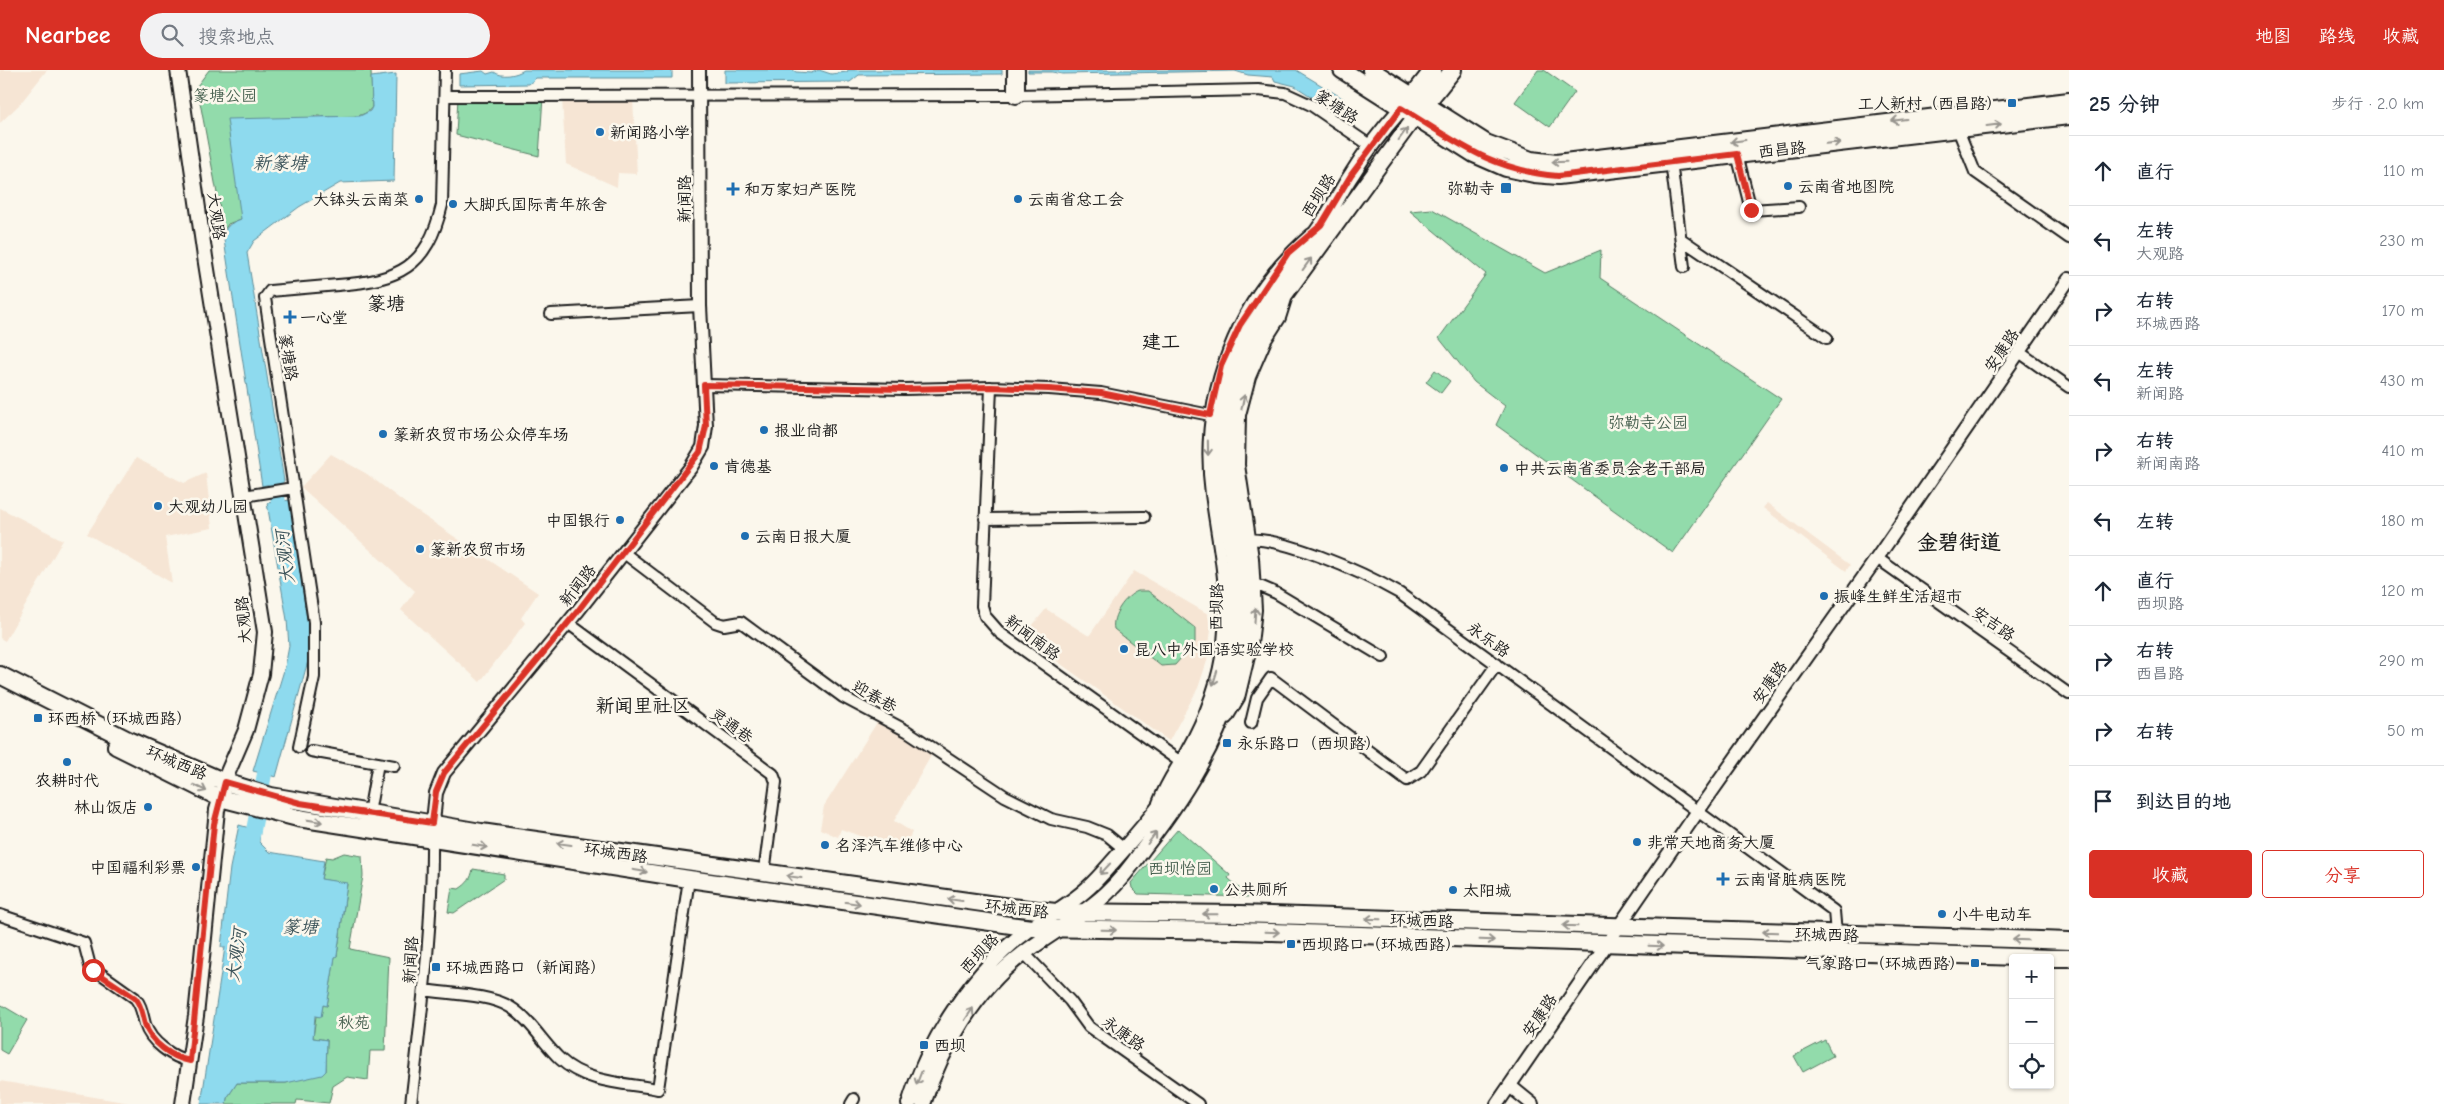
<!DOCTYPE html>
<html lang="zh">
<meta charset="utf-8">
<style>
body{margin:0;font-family:"Comic Neue","LXGW WenKai TC",sans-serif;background:#f2f2f3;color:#1f2937}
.controls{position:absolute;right:15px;bottom:15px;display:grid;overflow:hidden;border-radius:5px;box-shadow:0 1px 4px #0004}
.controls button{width:45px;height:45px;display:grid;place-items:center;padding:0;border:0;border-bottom:1px solid #e0e1e3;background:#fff;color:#1f2937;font:25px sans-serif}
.stop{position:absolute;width:15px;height:15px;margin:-11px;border:4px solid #d93025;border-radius:50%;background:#fff}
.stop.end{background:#d93025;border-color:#fff;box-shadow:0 1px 5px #0008}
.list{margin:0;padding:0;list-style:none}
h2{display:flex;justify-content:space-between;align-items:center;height:65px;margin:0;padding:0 20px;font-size:21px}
h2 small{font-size:16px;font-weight:400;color:#747a83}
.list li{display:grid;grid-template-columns:32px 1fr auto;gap:15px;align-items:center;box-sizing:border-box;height:70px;padding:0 20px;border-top:1px solid #e0e1e3}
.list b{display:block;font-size:19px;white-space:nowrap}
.list p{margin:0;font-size:16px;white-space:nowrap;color:#747a83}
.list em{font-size:16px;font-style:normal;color:#747a83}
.actions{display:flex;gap:10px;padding:15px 20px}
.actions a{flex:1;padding:11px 0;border:1px solid #d93025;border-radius:5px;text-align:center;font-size:18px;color:#d93025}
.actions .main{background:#d93025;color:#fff}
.icon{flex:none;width:28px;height:28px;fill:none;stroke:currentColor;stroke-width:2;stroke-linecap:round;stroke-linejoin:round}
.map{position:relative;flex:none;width:2069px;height:1034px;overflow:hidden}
header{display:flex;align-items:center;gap:30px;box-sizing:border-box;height:70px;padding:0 25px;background:#d93025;color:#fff}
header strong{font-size:24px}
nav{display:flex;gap:28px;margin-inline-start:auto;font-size:18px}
.search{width:350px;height:45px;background:#f2f2f3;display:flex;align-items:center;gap:12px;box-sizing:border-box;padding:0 18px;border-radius:28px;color:#747a83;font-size:19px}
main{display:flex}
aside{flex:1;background:#fff}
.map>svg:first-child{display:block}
.built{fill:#f6e5d4}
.green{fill:#92dbab;stroke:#577c64}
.water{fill:#8edaee;stroke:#608e9a}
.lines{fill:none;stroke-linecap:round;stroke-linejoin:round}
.river{stroke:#8edaee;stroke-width:15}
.minor-casing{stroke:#1c1c1c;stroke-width:14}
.tertiary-casing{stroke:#1c1c1c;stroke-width:16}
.secondary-casing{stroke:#1c1c1c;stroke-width:18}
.primary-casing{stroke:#1c1c1c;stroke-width:20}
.minor{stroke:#fbf7ec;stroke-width:10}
.tertiary{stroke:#fbf7ec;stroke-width:12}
.secondary{stroke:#fbf7ec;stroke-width:14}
.primary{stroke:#fbf7ec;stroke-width:16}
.oneway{stroke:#97948e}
.route{stroke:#d93025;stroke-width:6}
.poi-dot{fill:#1f6fb2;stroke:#fbf7ec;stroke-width:2}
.labels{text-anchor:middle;stroke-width:5;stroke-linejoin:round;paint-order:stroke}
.park-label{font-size:16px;fill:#455f4e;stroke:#fbf7ec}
.poi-label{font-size:16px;fill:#1c1c1c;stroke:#fbf7ec;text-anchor:start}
.street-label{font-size:16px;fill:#1c1c1c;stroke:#fbf7ec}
.water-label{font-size:18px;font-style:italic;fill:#3e555b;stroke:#fbf7ec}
.quarter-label{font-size:19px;fill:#1c1c1c;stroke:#fbf7ec}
.district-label{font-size:21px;font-weight:bold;fill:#1c1c1c;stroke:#fbf7ec}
</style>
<header>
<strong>Nearbee</strong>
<div class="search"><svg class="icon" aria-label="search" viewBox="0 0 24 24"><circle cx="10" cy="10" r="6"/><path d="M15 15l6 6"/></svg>搜索地点</div>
<nav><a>地图</a><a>路线</a><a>收藏</a></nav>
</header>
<main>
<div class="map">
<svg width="2069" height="1034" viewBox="0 0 2069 1034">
<rect width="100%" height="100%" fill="#fbf7ec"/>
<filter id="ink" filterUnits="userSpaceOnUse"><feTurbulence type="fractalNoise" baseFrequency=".02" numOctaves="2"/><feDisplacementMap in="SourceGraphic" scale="10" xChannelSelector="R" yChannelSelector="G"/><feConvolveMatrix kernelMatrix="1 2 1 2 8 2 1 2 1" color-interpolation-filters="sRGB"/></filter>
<g filter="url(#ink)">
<path class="built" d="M0 0H47L19 35 0 53Z
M562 29H633L637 104 618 103 617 117 566 94Z
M331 384 367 404 409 436 538 523 521 548 525 553 480 612 401 540 415 521 301 417Z
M136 388 184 413 206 403 212 458 165 467 172 513 87 464Z
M1767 433 1850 495 1846 501 1763 438Z
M0 438 63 470 5 571 0 568Z
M1134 501 1208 544 1211 560 1207 591 1198 618 1169 671 1023 567 1046 539 1089 566Z
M878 651 932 684 894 751 912 762 902 782 841 759 838 767 820 759 824 736Z
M0 1011 112 1030 135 1034H0Z"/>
<path class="green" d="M209 0H371L372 37C363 52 331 46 315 46L241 149 228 154 224 161 197 16Z
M1538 0H1544L1575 22 1550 57 1515 32Z
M458 27H543L539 86 456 65Z
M1432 139 1545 203 1601 180 1600 208 1781 329 1673 483 1496 355 1505 336 1474 312 1439 268 1486 204 1410 141Z
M1435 300 1450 311 1441 323 1426 312Z
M1138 521H1148L1195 558V572L1175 595 1161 596 1114 559C1111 546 1125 526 1138 521Z
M1178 759 1230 805 1228 808 1249 827 1138 824 1132 818 1131 813Z
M344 783 362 786 363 806 350 879 389 887 385 981H370L368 1010 347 1007 333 1016 329 1033 297 1030 296 1034H226L227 1028 237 1013H286L326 1001 327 970 313 968 316 946H321L323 935 327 936 335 886H337L347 814 321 809 326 787 332 788Z
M473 799 504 804V809L454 843 448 842 452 818 459 819C468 813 471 809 473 799Z
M0 934 27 950 7 984 0 980Z
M1825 970 1833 986 1803 1002 1794 986Z"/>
<path class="water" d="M524 0H672V8H536L529 14 459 15V4L483 1 487 4 494 2C502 8 516 5 524 0Z
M725 0H793L796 2 811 3 819 0 831 4 847 2 848 0H1002V4L859 5 850 12 725 13Z
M1028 0H1296L1344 29 1334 41 1295 16 1275 11 1273 7 1248 5 1235 1 1062 4 1052 2H1028Z
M396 4 394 111 340 113 299 137 254 171 247 183 284 411 262 416 224 170C224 156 229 154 241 149L227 49 360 46 370 41 372 37 371 7Z
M290 430 309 563V587L276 707 253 701 285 597 289 576 287 550 267 433Z
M239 755 260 761 259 772 269 782 324 791 321 809 347 813 337 886 335 887 327 936 323 935 321 947 315 946 313 968 327 970 326 1001 322 1005 286 1013H237L227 1028 226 1034H201L225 877H221L230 798Z"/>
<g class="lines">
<path class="river" d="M273 393 281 452
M250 778 268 686"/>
<g class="minor-casing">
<path id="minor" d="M445 26 1016 25 1258 20 1285 23 1311 35 1371 76
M1960 59 1961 67 1975 102 2069 168
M1737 84 1751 140 1799 137
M1671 91 1684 197
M1681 169 1827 268
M551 244 700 236
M2019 282 2069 317
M704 315 904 319 991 317 1049 319 1101 323 1210 345
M991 317 982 536 985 546 1000 563 1179 691
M244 426 293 418
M985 449 1144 447
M1240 470C1279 464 1364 503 1399 523L1834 841 1836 864
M624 483 715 552 724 555 741 552 843 627 907 661 1005 726 1051 749 1087 757 1107 765 1124 779
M1877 488 2069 624
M1255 514 1276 523 1383 587
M568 553 773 704 776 712 764 803
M1227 648 1239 628 1252 574 1256 540 1253 488 1239 395 1240 345 1250 307 1266 270 1280 248 1286 229
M1251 653 1257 628 1271 608 1407 710 1421 701 1497 594
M299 677 314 607V552L265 228 270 221C293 219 316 217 338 215 399 210 427 198 442 135L445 0
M311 681 394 696
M1158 733C1166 712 1174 702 1185 683 1203 651 1219 611 1223 573 1229 518 1218 477 1211 424 1198 326 1236 228 1311 164
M369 743 378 693
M0 845 84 873 90 896 135 928C142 936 142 944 145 954 150 972 173 988 190 991
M1024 883 1070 931 1089 957 1198 1034
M424 920C448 924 489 924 510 937 530 949 543 973 560 989 585 1013 626 1013 658 1019L689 809
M411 1034C421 946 433 857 432 768
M851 1034 854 1029"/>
</g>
<g class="tertiary-casing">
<path id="tertiary" d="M432 761 436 723 444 703 577 542 691 397 703 377 706 356 700 236 699 0
M1510 1016 1532 1034
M1497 1034 1698 741 1877 488 2069 209"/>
</g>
<g class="secondary-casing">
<path id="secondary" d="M178 0 205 187 265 562 261 604 246 660 228 702 217 740 196 946 183 1034
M909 1034C929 969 975 898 1031 858 1050 845 1071 834 1088 818 1098 809 1107 798 1116 788 1151 749 1185 707 1208 660 1233 607 1240 545 1232 488 1227 451 1218 415 1218 378 1217 284 1272 227 1322 154 1333 138 1341 120 1352 104 1366 81 1383 59 1401 39
M923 1034C941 978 977 918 1024 883 1051 863 1081 847 1106 824 1120 811 1133 794 1144 778 1172 742 1198 704 1217 661 1237 616 1249 564 1246 514 1244 483 1236 453 1232 423 1223 354 1236 301 1272 243L1415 47"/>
</g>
<g class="primary-casing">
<path id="primary" d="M1342 0 1474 84 1506 98 1534 104 1558 106 2069 46
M1371 0 1486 73 1531 90 1556 93 2069 31
M1016 25V0
M1407 33 1433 0
M1420 41 1453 0
M0 605 128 670 225 712 271 726 481 762 1010 837 1056 842 1241 844 2069 871
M116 676 220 728 298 748 689 809 1031 858 1238 861 2050 888
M2050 888H2069"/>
</g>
<use href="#minor" class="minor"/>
<use href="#tertiary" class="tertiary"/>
<use href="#secondary" class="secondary"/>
<use href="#primary" class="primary"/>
</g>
<defs><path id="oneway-shaft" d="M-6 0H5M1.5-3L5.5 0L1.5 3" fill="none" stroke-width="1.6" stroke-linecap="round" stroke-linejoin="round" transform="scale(1.25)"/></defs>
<g class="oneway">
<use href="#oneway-shaft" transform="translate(1899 50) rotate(173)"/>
<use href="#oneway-shaft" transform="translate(1994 55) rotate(-7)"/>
<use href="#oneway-shaft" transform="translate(1403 64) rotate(-54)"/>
<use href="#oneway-shaft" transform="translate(1738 71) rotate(173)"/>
<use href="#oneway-shaft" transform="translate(1833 73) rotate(-6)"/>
<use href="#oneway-shaft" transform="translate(1559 92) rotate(178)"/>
<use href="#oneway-shaft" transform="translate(1307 194) rotate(-54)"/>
<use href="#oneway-shaft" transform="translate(1243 332) rotate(-78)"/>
<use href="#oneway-shaft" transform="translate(1208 378) rotate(89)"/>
<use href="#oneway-shaft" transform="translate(1255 545) rotate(-86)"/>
<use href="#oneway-shaft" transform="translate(1215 608) rotate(107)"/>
<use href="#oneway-shaft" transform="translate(200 718) rotate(26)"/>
<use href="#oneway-shaft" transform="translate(315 751) rotate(9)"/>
<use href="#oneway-shaft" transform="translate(1152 768) rotate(-53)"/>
<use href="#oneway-shaft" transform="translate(564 774) rotate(-172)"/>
<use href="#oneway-shaft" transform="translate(480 776) rotate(9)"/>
<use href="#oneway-shaft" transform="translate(1105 799) rotate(133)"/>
<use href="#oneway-shaft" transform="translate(640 801) rotate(9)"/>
<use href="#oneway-shaft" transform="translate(794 807) rotate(-172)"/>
<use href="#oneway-shaft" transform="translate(955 830) rotate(-172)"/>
<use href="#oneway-shaft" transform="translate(853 833) rotate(8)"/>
<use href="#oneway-shaft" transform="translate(1210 844) rotate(-179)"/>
<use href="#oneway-shaft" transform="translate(1373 849) rotate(-178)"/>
<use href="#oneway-shaft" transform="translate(1570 856) rotate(-178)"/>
<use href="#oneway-shaft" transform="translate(1109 860) rotate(1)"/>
<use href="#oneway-shaft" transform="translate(1272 862) rotate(2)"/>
<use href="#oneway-shaft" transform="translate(1770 862) rotate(-178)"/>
<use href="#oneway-shaft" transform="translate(1487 870) rotate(2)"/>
<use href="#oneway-shaft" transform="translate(2020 870) rotate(-178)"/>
<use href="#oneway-shaft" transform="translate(1656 876) rotate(2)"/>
<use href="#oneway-shaft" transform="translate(969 944) rotate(-56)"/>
<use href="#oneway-shaft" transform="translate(919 1008) rotate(111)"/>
</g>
</g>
<g class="lines" filter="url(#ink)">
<path class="route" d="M93 900 135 928C142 936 142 944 145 954 150 972 172 988 190 991L214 754 225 712 300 733 432 753 436 722 444 703 577 542 700 382 706 356 704 315 904 319 991 317 1049 319 1101 323 1210 345 1221 296 1240 255 1288 183 1321 155 1351 105 1401 38C1457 72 1490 100 1558 106L1737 84 1751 140"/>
</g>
<g class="poi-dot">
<rect x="2007" y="28" width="10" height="10" rx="2.5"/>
<circle cx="600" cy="62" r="5"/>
<circle cx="1788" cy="116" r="5"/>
<rect x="1500" y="112" width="12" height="12" rx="2.5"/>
<path d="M730.5 111.5h5v5h5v5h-5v5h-5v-5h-5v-5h5z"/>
<circle cx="419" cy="129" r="5"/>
<circle cx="1018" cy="129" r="5"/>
<circle cx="453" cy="134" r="5"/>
<path d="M287.5 239.5h5v5h5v5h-5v5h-5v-5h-5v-5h5z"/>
<circle cx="764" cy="360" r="5"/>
<circle cx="383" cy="364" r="5"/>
<circle cx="714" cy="396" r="5"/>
<circle cx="1504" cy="398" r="5"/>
<circle cx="158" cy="436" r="5"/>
<circle cx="620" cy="450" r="5"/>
<circle cx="745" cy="466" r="5"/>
<circle cx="420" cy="479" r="5"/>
<circle cx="1824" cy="526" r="5"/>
<circle cx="1124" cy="579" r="5"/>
<rect x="33" y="643" width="10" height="10" rx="2.5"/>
<rect x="1222" y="668" width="10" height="10" rx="2.5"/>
<circle cx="67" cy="692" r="5"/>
<circle cx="148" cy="737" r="5"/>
<circle cx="1637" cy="772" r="5"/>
<circle cx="825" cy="775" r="5"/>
<circle cx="196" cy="797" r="5"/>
<path d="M1720.5 801.5h5v5h5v5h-5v5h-5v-5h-5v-5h5z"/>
<circle cx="1214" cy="819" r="5"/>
<circle cx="1453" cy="820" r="5"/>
<circle cx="1942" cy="844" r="5"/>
<rect x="1286" y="869" width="10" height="10" rx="2.5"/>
<rect x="1970" y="888" width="10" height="10" rx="2.5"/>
<rect x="431" y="892" width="10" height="10" rx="2.5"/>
<rect x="919" y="970" width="10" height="10" rx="2.5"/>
</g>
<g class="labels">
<g class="park-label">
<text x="225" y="31">篆塘公园</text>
<text x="1648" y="358">弥勒寺公园</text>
<text x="1180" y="804">西坝怡园</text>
<text x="354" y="958">秋苑</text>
</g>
<g class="poi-label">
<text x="2002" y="39" text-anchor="end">工人新村（西昌路）</text>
<text x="610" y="68">新闻路小学</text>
<text x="1798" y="122">云南省地图院</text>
<text x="1495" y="124" text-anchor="end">弥勒寺</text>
<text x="744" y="125">和万家妇产医院</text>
<text x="409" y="135" text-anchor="end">大钵头云南菜</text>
<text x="1028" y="135">云南省总工会</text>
<text x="463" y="140">大脚氏国际青年旅舍</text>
<text x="300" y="253">一心堂</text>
<text x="774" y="366">报业尚都</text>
<text x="393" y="370">篆新农贸市场公众停车场</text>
<text x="724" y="402">肯德基</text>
<text x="1514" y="404">中共云南省委员会老干部局</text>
<text x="168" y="442">大观幼儿园</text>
<text x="610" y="456" text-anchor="end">中国银行</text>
<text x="755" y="472">云南日报大厦</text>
<text x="430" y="485">篆新农贸市场</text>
<text x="1834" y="532">振峰生鲜生活超市</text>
<text x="1134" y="585">昆八中外国语实验学校</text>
<text x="48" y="654">环西桥（环城西路）</text>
<text x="1237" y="679">永乐路口（西坝路）</text>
<text x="67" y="716" text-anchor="middle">农耕时代</text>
<text x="138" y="743" text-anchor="end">林山饭店</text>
<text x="1647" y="778">非常天地商务大厦</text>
<text x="835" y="781">名泽汽车维修中心</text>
<text x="186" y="803" text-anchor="end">中国福利彩票</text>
<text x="1734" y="815">云南肾脏病医院</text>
<text x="1224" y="825">公共厕所</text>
<text x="1463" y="826">太阳城</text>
<text x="1952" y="850">小牛电动车</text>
<text x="1301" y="880">西坝路口（环城西路）</text>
<text x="1965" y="899" text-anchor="end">气象路口（环城西路）</text>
<text x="446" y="903">环城西路口（新闻路）</text>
<text x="934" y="981">西坝</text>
</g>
<g class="street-label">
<text transform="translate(1337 36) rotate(33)" y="6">篆塘路</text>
<text transform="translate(1782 79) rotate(-6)" y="6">西昌路</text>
<text transform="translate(1318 125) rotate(-58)" y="6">西坝路</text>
<text transform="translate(684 129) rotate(-90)" y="6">新闻路</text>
<text transform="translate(217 146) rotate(82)" y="6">大观路</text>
<text transform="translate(2001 280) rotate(-56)" y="6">安康路</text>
<text transform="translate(289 287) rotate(81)" y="6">篆塘路</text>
<text transform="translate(577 515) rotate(-52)" y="6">新闻路</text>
<text transform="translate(1216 537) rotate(-89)" y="6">西坝路</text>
<text transform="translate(243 550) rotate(-95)" y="6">大观路</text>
<text transform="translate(1994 553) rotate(35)" y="6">安吉路</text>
<text transform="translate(1033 567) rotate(37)" y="6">新闻南路</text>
<text transform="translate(1489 569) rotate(36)" y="6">永乐路</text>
<text transform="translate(1769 612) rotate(-55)" y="6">安康路</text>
<text transform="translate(875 626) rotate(29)" y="6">迎春巷</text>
<text transform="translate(732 655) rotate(36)" y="6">灵通巷</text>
<text transform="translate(177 692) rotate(23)" y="6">环城西路</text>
<text transform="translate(616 782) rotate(8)" y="6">环城西路</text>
<text transform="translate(1017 838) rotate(7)" y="6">环城西路</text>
<text transform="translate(1422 850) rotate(2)" y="6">环城西路</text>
<text transform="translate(1827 864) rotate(2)" y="6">环城西路</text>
<text transform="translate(979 883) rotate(-47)" y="6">西坝路</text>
<text transform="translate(410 890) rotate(-86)" y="6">新闻路</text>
<text transform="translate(1539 945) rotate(-56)" y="6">安康路</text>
<text transform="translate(1124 963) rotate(35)" y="6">永康路</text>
</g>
<g class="water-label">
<text x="280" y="99">新篆塘</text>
<text transform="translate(285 487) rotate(-97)" y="6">大观河</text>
<text x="300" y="863">篆塘</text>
<text transform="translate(236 885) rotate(-82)" y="6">大观河</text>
</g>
<g class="quarter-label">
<text x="386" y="240">篆塘</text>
<text x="1161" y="278">建工</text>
<text x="643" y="642">新闻里社区</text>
</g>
<g class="district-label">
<text x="1959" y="479">金碧街道</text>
</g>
</g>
</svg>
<div class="controls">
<button>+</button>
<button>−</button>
<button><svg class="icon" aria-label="locate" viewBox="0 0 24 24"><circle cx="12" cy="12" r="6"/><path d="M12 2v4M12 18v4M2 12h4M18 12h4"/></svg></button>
</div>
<div class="stop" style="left:93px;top:900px"></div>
<div class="stop end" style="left:1751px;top:140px"></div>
</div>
<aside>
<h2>25 分钟<small>步行 · 2.0 km</small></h2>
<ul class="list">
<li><svg class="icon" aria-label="ahead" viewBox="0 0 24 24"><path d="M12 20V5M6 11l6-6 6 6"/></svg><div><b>直行</b></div><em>110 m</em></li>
<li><svg class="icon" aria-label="left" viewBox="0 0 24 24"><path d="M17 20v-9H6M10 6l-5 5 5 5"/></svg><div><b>左转</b><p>大观路</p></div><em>230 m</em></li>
<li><svg class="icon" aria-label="right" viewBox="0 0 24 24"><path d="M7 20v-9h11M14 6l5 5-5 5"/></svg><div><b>右转</b><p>环城西路</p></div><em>170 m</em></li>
<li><svg class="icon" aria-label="left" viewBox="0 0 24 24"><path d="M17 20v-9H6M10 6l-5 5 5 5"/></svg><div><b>左转</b><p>新闻路</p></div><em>430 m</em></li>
<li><svg class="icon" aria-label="right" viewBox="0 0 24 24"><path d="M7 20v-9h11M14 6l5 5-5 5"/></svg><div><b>右转</b><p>新闻南路</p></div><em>410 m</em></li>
<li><svg class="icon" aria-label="left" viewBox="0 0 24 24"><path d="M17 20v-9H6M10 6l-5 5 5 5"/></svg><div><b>左转</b></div><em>180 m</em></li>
<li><svg class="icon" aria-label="ahead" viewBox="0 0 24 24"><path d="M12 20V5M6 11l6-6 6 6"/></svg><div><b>直行</b><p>西坝路</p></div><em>120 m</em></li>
<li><svg class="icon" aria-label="right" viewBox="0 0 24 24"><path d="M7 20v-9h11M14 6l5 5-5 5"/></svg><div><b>右转</b><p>西昌路</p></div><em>290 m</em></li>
<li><svg class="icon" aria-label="right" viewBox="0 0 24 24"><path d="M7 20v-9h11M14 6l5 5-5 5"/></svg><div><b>右转</b></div><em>50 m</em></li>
<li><svg class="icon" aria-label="arrive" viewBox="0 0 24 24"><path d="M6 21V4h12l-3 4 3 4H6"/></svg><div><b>到达目的地</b></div></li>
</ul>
<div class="actions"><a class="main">收藏</a><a>分享</a></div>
</aside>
</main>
